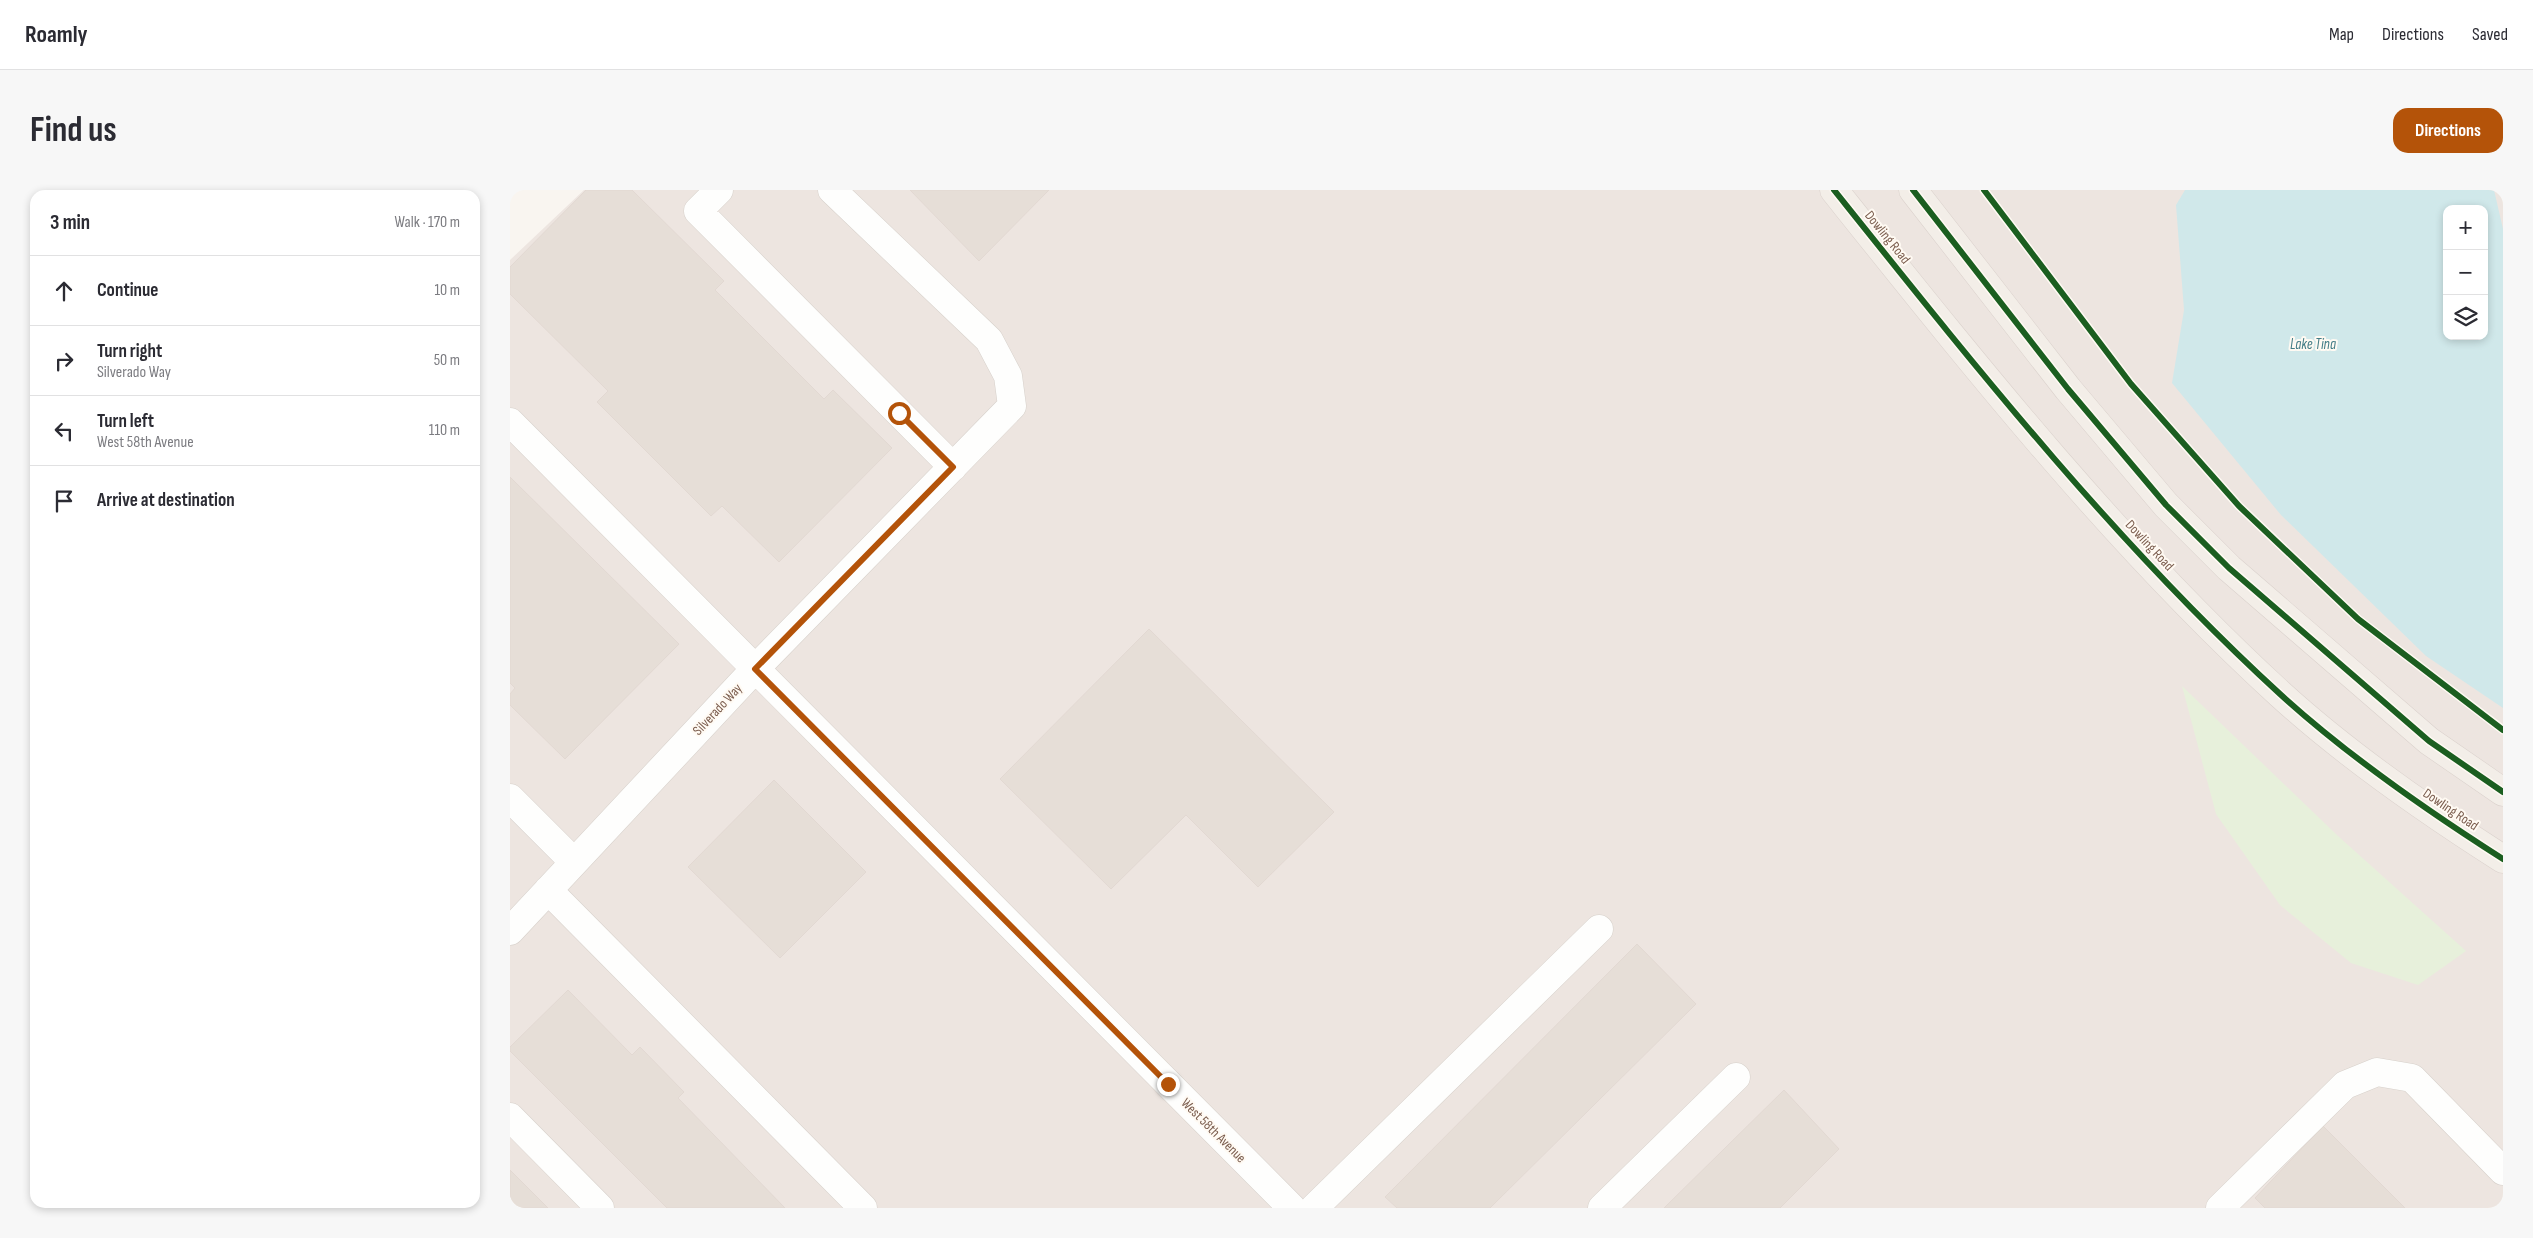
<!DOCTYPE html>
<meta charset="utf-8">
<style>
body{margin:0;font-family:"Sofia Sans Condensed",sans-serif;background:#f7f7f7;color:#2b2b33}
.controls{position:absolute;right:15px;top:15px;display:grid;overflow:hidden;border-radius:10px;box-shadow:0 2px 8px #0003}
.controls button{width:45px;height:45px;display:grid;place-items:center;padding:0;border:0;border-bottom:1px solid #e1e1e2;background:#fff;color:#2b2b33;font:25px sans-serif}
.stop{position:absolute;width:15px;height:15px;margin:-11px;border:4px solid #b45309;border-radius:50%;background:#fff}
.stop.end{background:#b45309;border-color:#fff;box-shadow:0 1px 5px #0008}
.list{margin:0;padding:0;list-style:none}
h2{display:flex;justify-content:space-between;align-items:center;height:65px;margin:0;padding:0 20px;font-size:21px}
h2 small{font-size:16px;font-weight:400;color:#7c7c81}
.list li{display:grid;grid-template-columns:32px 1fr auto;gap:15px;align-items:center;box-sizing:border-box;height:70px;padding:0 20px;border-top:1px solid #e1e1e2}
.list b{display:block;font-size:19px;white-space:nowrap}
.list p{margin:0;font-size:16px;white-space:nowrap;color:#7c7c81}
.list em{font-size:16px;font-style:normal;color:#7c7c81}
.icon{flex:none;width:28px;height:28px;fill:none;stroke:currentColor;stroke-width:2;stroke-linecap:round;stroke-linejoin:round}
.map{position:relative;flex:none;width:1993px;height:1018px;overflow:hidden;border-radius:15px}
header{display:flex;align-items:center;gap:30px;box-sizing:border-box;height:70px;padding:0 25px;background:#fff;border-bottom:1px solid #e1e1e2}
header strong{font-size:24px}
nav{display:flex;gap:28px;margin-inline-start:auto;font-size:18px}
.intro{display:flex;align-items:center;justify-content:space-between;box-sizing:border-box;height:120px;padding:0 30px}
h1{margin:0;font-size:35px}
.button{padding:12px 22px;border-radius:15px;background:#b45309;color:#fff;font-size:18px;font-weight:700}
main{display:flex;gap:30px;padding:0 30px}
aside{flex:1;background:#fff;border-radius:15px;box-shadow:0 2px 8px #0003}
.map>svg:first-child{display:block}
.industrial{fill:#ede5e0;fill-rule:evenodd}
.green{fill:#e7f0db}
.water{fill:#d0e8ea;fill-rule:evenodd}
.building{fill:#e6ded7;stroke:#e2d8d2}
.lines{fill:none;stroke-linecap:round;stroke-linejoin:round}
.minor-casing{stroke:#d7d1cb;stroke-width:29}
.major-casing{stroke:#dad1cc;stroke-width:29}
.minor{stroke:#fefefd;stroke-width:28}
.major{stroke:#f3eee8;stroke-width:28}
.cycleway-casing{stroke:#fffaf3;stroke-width:9}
.cycleway{stroke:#1b5e20;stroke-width:6}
.route{stroke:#b45309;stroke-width:6}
.labels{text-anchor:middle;stroke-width:4;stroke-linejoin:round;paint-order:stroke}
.street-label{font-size:14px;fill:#7a5c4d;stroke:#fffaf3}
.water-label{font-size:15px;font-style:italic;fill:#437c86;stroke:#fffaf3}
</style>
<header>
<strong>Roamly</strong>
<nav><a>Map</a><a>Directions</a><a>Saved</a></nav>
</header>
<div class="intro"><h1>Find us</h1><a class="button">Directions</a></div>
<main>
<aside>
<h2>3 min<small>Walk · 170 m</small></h2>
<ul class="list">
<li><svg class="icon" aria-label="ahead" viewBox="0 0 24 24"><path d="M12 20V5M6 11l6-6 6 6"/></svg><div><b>Continue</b></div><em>10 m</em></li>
<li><svg class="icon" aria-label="right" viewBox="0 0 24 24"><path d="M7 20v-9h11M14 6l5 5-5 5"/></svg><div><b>Turn right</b><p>Silverado Way</p></div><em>50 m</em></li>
<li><svg class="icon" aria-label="left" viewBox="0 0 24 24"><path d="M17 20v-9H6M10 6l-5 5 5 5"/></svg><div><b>Turn left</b><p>West 58th Avenue</p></div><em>110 m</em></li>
<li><svg class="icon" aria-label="arrive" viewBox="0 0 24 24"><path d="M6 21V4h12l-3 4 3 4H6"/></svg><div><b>Arrive at destination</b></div></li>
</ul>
</aside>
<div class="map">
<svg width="1993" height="1018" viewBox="0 0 1993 1018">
<rect width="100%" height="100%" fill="#f9f5f0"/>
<path class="industrial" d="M74 0H1993V1018H0V70ZM1937 19H1974V146H1937Z"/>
<path class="green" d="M1672 496 1828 646 1956 761 1908 795 1841 773 1770 715 1706 624Z"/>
<path class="water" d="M1675 0H1984L1993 39V518L1916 466 1771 325 1662 193 1674 120 1666 15ZM1937 19H1974V146H1937Z"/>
<path class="building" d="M76 0H122L214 91 205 100 314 209 323 200 382 258 269 372 212 316 201 326 87 212 98 201 0 104V77Z
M400 0H539L469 71Z
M0 287 169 454 55 569 0 515V504L5 498 0 493Z
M639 439 824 622 748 697 676 625 601 699 490 589Z
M264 590 356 682 270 768 178 677Z
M1127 754 1186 814 980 1018H887L875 1007Z
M58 800 122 865 130 857 174 902 168 908 275 1018H157L0 861V857Z
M1274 900 1329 959 1270 1018H1154Z
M1813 936 1895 1018H1755L1745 1008Z
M0 980 38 1018H0Z"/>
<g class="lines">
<g class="minor-casing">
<path id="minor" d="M209 0 188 21 443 277
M0 232 782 1018
M0 608 64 672
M38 700 353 1018
M0 741 245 479 502 216 498 186 479 150 322 0
M0 927 90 1018
M804 1018 1089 739
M1092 1018 1226 887
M1710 1018 1835 895 1867 882 1902 888 1993 981"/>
</g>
<g class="major-casing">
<path id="major" d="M1324 0C1464 175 1605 353 1770 504 1838 566 1916 620 1993 669
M1403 0 1558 199 1656 315 1719 378 1919 551 1993 602"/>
</g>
<use href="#minor" class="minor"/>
<use href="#major" class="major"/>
<g class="cycleway-casing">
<path id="cycleway" d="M1324 0C1464 175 1605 353 1770 504 1838 566 1916 620 1993 669
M1403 0 1558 199 1656 315 1719 378 1919 551 1993 602
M1474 0 1621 194 1729 316 1848 429 1993 540"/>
</g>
<use href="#cycleway" class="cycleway"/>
</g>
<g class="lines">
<path class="route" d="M389 223 443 277 245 479 658 894"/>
</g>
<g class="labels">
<g class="street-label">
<text transform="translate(1378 47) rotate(51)" y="5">Dowling Road</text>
<text transform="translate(1640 355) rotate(47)" y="5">Dowling Road</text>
<text transform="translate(207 519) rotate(-47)" y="5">Silverado Way</text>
<text transform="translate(1941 619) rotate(34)" y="5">Dowling Road</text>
<text transform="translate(704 940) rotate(45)" y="5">West 58th Avenue</text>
</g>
<g class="water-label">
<text x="1803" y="159">Lake Tina</text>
</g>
</g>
</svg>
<div class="controls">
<button>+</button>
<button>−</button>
<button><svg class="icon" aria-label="layers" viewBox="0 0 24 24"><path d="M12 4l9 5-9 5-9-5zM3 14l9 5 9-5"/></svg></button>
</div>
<div class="stop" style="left:389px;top:223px"></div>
<div class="stop end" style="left:658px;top:894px"></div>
</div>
</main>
